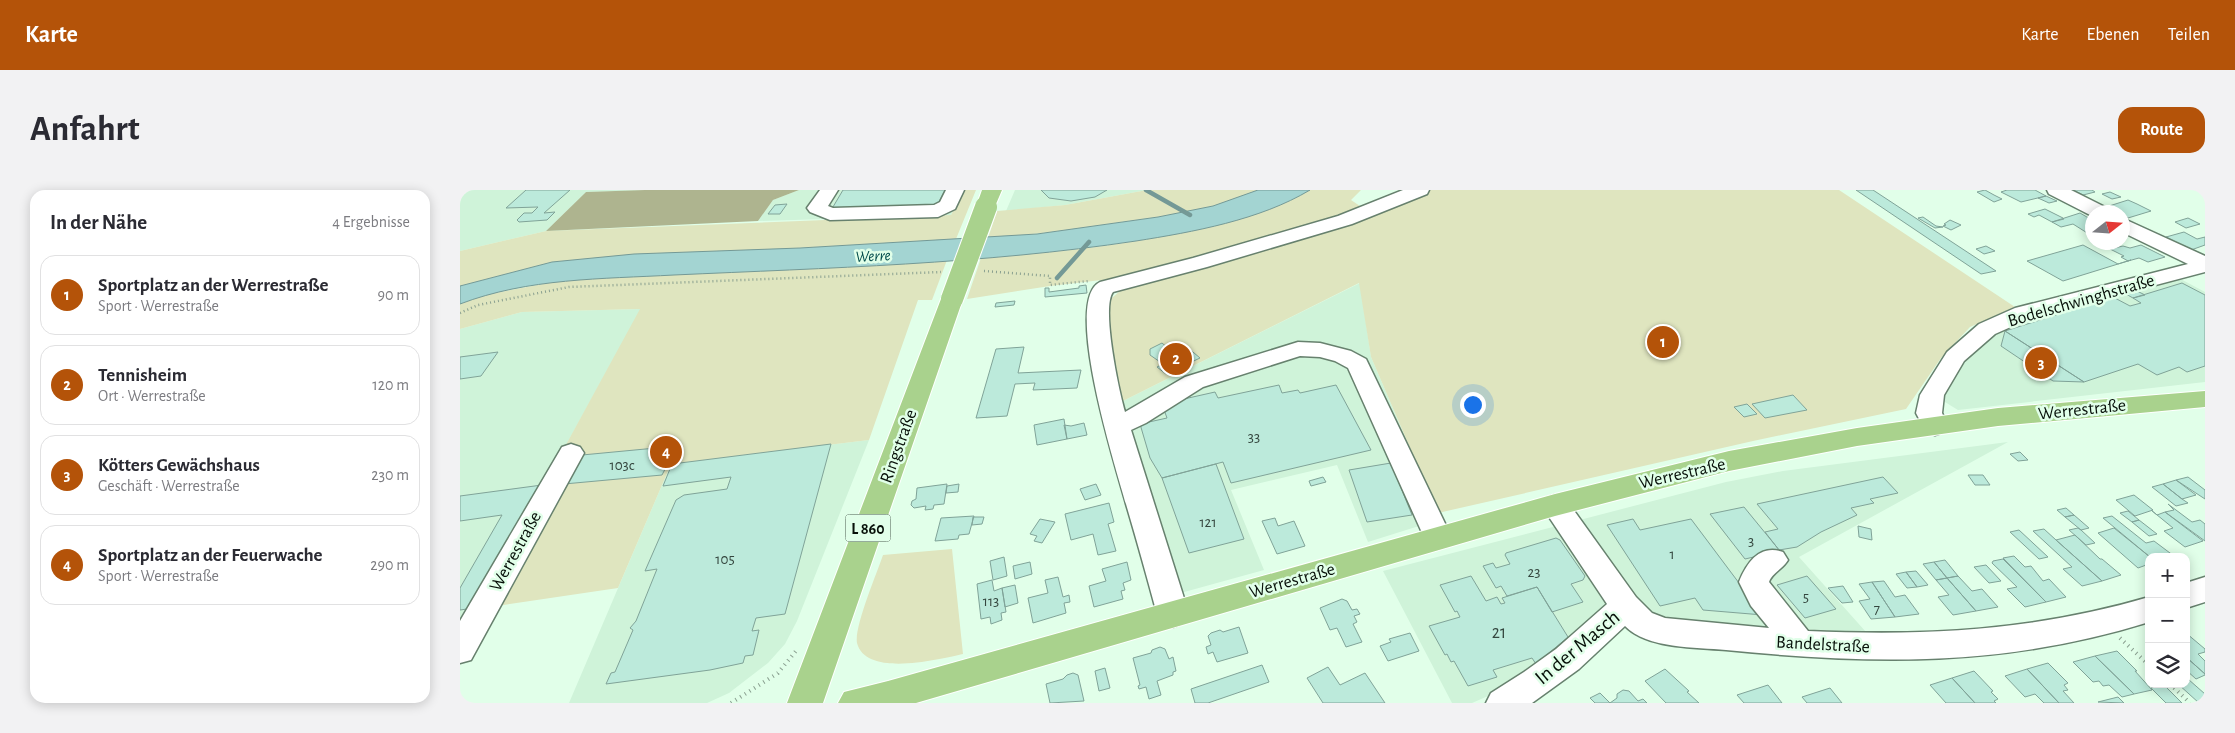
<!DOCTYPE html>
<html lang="de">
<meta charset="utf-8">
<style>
body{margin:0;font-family:"Alegreya Sans",sans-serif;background:#f2f2f3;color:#2b2b33}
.controls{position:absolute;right:15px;bottom:15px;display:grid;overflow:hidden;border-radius:10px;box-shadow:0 2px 12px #0003}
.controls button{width:45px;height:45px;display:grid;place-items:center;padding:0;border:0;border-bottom:1px solid #e1e1e2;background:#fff;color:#2b2b33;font:25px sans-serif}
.compass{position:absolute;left:1625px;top:15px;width:45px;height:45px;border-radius:50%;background:#fff;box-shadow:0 2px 12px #0003;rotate:73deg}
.you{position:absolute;left:1012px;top:214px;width:18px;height:18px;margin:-12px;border:4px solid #fff;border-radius:50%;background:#1a73e8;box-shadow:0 0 0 8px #1a73e833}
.badge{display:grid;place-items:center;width:32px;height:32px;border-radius:50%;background:#b45309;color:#fff;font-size:16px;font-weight:700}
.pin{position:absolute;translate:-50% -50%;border:2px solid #fff;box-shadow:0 1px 5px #0006}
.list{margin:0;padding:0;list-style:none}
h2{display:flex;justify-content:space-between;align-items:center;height:65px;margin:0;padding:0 20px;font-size:21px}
h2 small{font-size:16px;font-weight:400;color:#7c7c81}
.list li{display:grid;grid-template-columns:32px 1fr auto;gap:15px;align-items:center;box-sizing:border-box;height:80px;margin:0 10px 10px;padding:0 10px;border:1px solid #e1e1e2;border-radius:15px}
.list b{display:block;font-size:19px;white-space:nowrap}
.list p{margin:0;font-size:16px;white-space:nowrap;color:#7c7c81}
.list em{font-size:16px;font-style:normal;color:#7c7c81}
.icon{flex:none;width:28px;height:28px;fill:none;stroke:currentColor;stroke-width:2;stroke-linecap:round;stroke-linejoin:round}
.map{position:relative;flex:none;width:1745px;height:513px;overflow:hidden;border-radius:15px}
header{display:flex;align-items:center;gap:30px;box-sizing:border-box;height:70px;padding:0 25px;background:#b45309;color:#fff}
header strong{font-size:24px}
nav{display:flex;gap:28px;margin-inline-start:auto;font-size:18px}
.intro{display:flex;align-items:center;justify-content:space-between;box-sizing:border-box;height:120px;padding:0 30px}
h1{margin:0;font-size:35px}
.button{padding:12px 22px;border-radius:15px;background:#b45309;color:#fff;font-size:18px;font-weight:700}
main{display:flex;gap:30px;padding:0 30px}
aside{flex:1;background:#fff;border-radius:15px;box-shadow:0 2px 12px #0003}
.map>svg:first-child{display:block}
.built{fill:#cff3d9}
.green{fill:#dfe5bf}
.forest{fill:#aeb48f}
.water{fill:#a3d4d2;stroke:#749996}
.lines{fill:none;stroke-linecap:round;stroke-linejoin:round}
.stream{stroke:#749996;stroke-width:4.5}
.building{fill:#bceadb;stroke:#80a398}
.minor-casing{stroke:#67816e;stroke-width:3}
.major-casing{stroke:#fff;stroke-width:2}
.path-far1{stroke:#8aa090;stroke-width:2.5;stroke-dasharray:1 3;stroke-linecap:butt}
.path{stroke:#8aa090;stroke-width:4;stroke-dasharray:1 4.5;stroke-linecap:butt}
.minor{fill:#fff;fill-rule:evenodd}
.major{fill:#a9d28d;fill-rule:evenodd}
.major-bridge-casing{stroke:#fff;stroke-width:24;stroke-linecap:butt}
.major-bridge{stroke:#a9d28d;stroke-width:22}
.labels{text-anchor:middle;stroke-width:5;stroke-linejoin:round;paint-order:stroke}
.number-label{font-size:15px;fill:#34463e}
.far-water-label{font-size:16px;font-style:italic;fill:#004b4a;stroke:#e1ffe9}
.shield{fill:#e1ffe9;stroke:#48584c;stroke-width:1}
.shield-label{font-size:16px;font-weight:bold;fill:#071009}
.street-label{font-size:18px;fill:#071009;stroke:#e1ffe9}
.near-number-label{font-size:18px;fill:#34463e}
.near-street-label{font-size:21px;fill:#071009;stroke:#e1ffe9}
</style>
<header>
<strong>Karte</strong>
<nav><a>Karte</a><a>Ebenen</a><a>Teilen</a></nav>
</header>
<div class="intro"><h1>Anfahrt</h1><a class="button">Route</a></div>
<main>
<aside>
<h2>In der Nähe<small>4 Ergebnisse</small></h2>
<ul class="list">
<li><span class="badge">1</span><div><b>Sportplatz an der Werrestraße</b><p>Sport · Werrestraße</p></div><em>90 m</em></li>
<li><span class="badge">2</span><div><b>Tennisheim</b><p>Ort · Werrestraße</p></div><em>120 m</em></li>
<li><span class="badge">3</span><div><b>Kötters Gewächshaus</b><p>Geschäft · Werrestraße</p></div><em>230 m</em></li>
<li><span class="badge">4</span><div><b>Sportplatz an der Feuerwache</b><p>Sport · Werrestraße</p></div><em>290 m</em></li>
</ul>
</aside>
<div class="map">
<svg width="1745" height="513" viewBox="0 0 1745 513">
<rect width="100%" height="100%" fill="#e1ffe9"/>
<path class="built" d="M0 0H185L126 2 86 41 0 61Z
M339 0H504L491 25 298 31 313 10Z
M555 0H687L605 15 546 21Z
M1715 86 1745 102V192L1498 220 1480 209 1502 166 1535 140 1569 127Z
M900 93 911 167 978 323 959 336 908 352 877 275 771 300 804 380 717 404 659 213Z
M181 119 84 295 0 443V139L62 122Z
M409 250 337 431 325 454 308 473 269 503 247 513H109L211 274Z
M1548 252 1339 367 1406 442 1286 441 1186 425 1180 417 1051 496 1012 513H992L923 381 1266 292 1323 281Z"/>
<path class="green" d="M504 0H516L496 49 92 72 0 96V61L86 41 491 25Z
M687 0H798C756 20 707 26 661 32 617 39 572 45 528 48L537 21 605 15Z
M850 0H901L891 10 903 18 865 33 676 86 590 96 507 109 521 68C601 62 683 54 761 33 792 25 822 17 850 0Z
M966 0H1379L1555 117 1510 137 1481 168 1446 219 1293 251 978 323 911 167 899 93 659 213 651 178 646 113 660 101 877 38Z
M487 70 472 110H458L409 250 211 274 158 398 37 416 84 295 180 119 62 122 0 139V114L24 105 110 89Z
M492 359 503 464C480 469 406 488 397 453 394 437 417 383 423 365Z"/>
<path class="forest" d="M185 0H339L313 10 298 31 86 41 126 2Z"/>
<path class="water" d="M798 0H850C800 30 733 42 676 51 523 74 368 78 214 85 142 89 68 88 0 114V96L92 72 174 64 340 58 577 44 698 27 753 16Z"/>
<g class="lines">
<path class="stream" d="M686 0 730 25
M597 88 629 52"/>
</g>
<path class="building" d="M66 0H110L84 23 95 22 87 30 59 32 57 30 64 23H72L78 17 46 18Z
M383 0H485L476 18 370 22Z
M581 0H647L635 7 611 11 589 8Z
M1396 0H1413L1536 81 1521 84Z
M1525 0 1534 5 1542 9 1534 12 1517 2Z
M1547 0H1575L1586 6 1561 12 1541 2Z
M1613 0H1632L1635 2 1623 5Z
M1650 2 1661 7 1652 9 1642 4Z
M1586 6 1597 11 1589 13 1578 8Z
M1668 10 1677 14 1691 21 1668 28 1662 25V22H1657L1646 17Z
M327 14 320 24H308L315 15Z
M1585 19 1603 28 1604 29 1592 32 1579 25 1574 27 1568 24Z
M1620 23 1632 30V46L1613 34 1601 37 1592 32Z
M1463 27 1476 36 1483 37 1475 38 1458 28Z
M1728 28 1740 34 1726 38 1715 32Z
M1490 30 1501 35 1491 40 1483 36 1486 35 1484 34Z
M1724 42 1737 49 1745 47V55L1731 60 1706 47Z
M1623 55 1658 74 1671 70 1603 91 1567 71Z
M1681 55 1705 67 1688 72 1679 68 1668 71 1661 67 1664 66 1650 59 1663 56 1670 58Z
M1526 56 1535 61 1524 64 1516 59Z
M1722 93 1745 105V176L1727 182 1719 177 1697 185 1678 174 1624 192 1545 141 1653 107 1670 116 1681 113 1673 108Z
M626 95 627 103 585 107V98H589V102L619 98V96Z
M1675 100 1685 105 1673 108 1664 103Z
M555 111 554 115 535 117 536 113Z
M1545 141 1624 192 1593 191 1541 156Z
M702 153 716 165 727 157 740 168 706 184 697 177 703 174 690 165V159Z
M564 157 558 183 621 180 617 198 573 200 575 193 555 194 547 226 516 228 536 159Z
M38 162 21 186 0 189V167Z
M819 195 822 203 838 200 840 203 876 195 911 260 771 293 763 272 702 288 690 268 680 234 707 228 703 217 716 214 715 211 755 202 758 208Z
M1333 205 1347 220 1305 228 1292 214Z
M1287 214 1297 224 1284 227 1274 217Z
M604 229 607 249 577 255 574 235Z
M624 233 627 245 607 249 604 235 611 236Z
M371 254 325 424 296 428 292 441 299 440 293 465 285 466 283 473 250 480 146 494 151 483 155 482 173 440 170 438 176 431 197 379 185 381 216 310 224 305 267 299 271 287 203 296 212 274Z
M217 256 202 285 104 294 122 265Z
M1560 262 1568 270 1558 271 1550 264Z
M931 273 952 325 907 332 889 280Z
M756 274 784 349 729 363 702 288Z
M1508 285H1523L1530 295H1515Z
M863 287 866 292 851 296 849 291Z
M1423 287 1438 303 1410 309 1414 313 1391 318 1397 325 1361 342 1337 357 1319 360 1305 342 1318 339 1297 314Z
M1728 287 1745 300V309L1716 290Z
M1716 290 1736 305 1722 309 1703 294Z
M487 294 484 314 474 315 473 319 465 320 466 316 454 318 451 315 452 311 456 309 457 298Z
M499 294 498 302 486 303 487 296Z
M636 294 641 305 625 310 620 299Z
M1703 294 1722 309 1728 313 1716 316 1692 297Z
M82 295 14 418 0 420V398L42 325 0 331V306Z
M1674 305 1693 320 1675 326 1656 310Z
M649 313 654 332 648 334 656 361 638 365 633 344 611 350 605 324Z
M1708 314 1732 332 1740 330 1745 334V351L1705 322 1714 320Z
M1284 317 1320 361 1285 369 1250 324Z
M1606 318 1614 325 1605 327 1597 320Z
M1691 320 1697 325 1705 322 1743 351 1725 357 1704 341 1713 338Z
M1668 321 1679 330 1672 332 1660 323Z
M1614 325 1629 338 1621 340 1605 327Z
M514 326 509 344 499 345 498 349 475 351 481 328Z
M1652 326 1686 353 1694 351 1714 366 1690 367 1643 328Z
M513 327H524L522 334 512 335Z
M815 328 818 336 834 331 845 356 817 364 802 331Z
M580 329 595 332 582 353 574 351 577 346 570 344Z
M1173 329 1180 340 1231 329 1303 425 1243 420 1235 408 1200 416 1147 335Z
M1679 330 1697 344 1689 346 1672 332Z
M1398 336 1411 339 1412 350 1399 347Z
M1618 338 1621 340 1635 353 1626 355 1609 340Z
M1654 338 1690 367 1689 374 1678 378 1638 343Z
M1584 339 1596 350 1642 391 1622 396 1603 379 1612 377 1573 341Z
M1559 340 1588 367 1579 369 1550 342Z
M1615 345 1640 369H1642L1661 385 1642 391 1596 350Z
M1096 348 1100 350 1125 386 1123 390 1111 394 1123 412 1092 422 1077 397 1047 406 1041 396 1036 398 1023 376 1033 373 1036 378 1050 374 1045 365 1046 363Z
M1554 366 1565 377 1571 376 1583 391 1589 389 1606 407 1586 412 1543 368Z
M544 367 547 386 533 390 530 371Z
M1543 369 1586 412 1565 417 1547 399 1557 397 1532 373 1533 371Z
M1485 370 1498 386 1487 388 1474 372Z
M570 372 572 384 555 389 553 376Z
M667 372 671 390 663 393 665 400 661 401 663 409 634 417 629 396 646 391 642 379Z
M1474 372 1487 388 1476 390 1463 374Z
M1526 375 1541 391 1529 393 1514 377Z
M1456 381 1468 395 1457 397 1446 382Z
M1446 382 1457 397 1447 398 1436 384Z
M1011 386 1026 411 1037 407 1041 414 1045 413 1042 408 1077 397 1108 447 1076 474 1072 468 1033 480 1037 487 1008 496 994 471 991 472 987 464 985 465 969 436 1000 427 997 421 995 422 980 395Z
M1347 386 1376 419 1345 428 1317 395Z
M1498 386 1512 401 1522 399 1538 417 1516 421 1487 388Z
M598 387 603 407 609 405 610 412 604 413 606 423 573 433 568 408 588 403 585 390Z
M1487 388 1516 421 1493 425 1478 407 1489 405 1476 390Z
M532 390 534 401 542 398 546 422 541 423 542 430 531 434 530 427 521 429 517 394Z
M1424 391 1435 407 1445 405 1459 424 1435 427 1412 392Z
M1412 392 1435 427 1411 429 1399 411 1410 409 1399 394Z
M555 395 558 413 545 417 542 398Z
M1383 396 1393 412 1382 413 1368 398Z
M882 409 887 411 892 420 897 419 900 424 894 426 897 432 893 434 902 452 886 457 877 438 870 440 860 418Z
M779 437 788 463 757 472 753 462 748 464 746 457 751 455 748 446 751 443 760 440 763 442Z
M950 443 959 461 928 471 920 456 931 452 929 449Z
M1726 443 1745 459V462L1738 464 1745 471V484L1726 467Z
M700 457 705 459 709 469 713 467 716 481 713 482V485L697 491 701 505 689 509 686 497 679 499 678 496 680 495 673 468 691 463 692 460Z
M1657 461 1677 481H1675L1692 500 1674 504 1635 466Z
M1635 466 1674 504 1662 507 1649 495 1643 496 1639 491 1633 492 1613 472Z
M1726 467 1745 484V485L1736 489 1726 480Z
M1588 473 1608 493 1604 495 1608 500 1603 501 1614 513H1599L1567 479Z
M802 475 809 492 748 513H735L731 499Z
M868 477 880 495 905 483 925 513H863L847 488Z
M645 478 650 498 639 501 635 481Z
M1205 479 1229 501 1227 502 1239 513H1206L1185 491Z
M1567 479 1599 513H1584L1575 504 1565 507 1545 486Z
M1514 481 1533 501 1531 502 1538 509 1534 511 1536 513H1515L1492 488Z
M613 483 618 485 624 511 590 513 586 494 603 489 607 485Z
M1492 488 1515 513H1486L1470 495Z
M1728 489 1745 504V513H1739L1718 494H1726V490Z
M1308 495 1322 513H1284L1277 505Z
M1704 495 1722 513H1706L1691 498Z
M1370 498 1382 513H1347L1342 507Z
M1163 500 1169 501 1178 511 1183 509 1187 513H1150L1157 508V504Z
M1140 503 1150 513H1135L1130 508Z
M1658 507 1664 513 1638 512Z"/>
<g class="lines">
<g class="minor-casing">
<path id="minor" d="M360 0H378L368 16 373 18 474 15 480 12 486 0H504L495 19 478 27 370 30 350 22 347 18Z
M943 0H969L967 4 892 34 747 77 653 102C641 118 659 201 665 222L725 187 838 152 860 153 891 161 906 169 992 348 988 356 978 359 968 356 888 178 875 171 860 167 840 166 743 197 686 233 671 240 729 424 724 433 713 437 702 433 697 424C687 387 677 351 666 314 657 281 602 110 640 92L733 68 878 26Z
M1587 0H1611L1647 18 1650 22H1632V26L1589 4Z
M1662 28 1745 66V82L1571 128 1535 144 1504 171 1484 205 1482 223 1488 236 1484 242 1475 245 1466 242 1456 223 1460 205 1487 162 1519 134 1555 118 1728 74 1662 42Z
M111 254 120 257 124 263 11 470 0 473V431L102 257Z
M1095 305 1105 308 1176 407 1192 423 1205 428 1309 438 1291 416 1279 392C1287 372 1300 354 1323 362L1328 370C1323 379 1312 383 1309 392L1348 441C1468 446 1573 441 1689 407V432C1544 477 1415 475 1266 460 1236 457 1187 459 1165 436L1119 479 1072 513H1026L1031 503 1064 482 1096 459 1147 414 1081 315 1085 308Z
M1745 387V412L1726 418V393Z"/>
</g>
<g class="major-casing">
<path id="major" d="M522 0H542L533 21 526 23 519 21 516 17Z
M492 102 500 104 503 109 363 513H327L481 109 484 104Z
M1745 201V217L1538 236 1397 256 1269 281 1095 326 456 513H378L384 502 428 491 1095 304 1269 261 1397 238 1538 218Z"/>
</g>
<path class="path-far1" d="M524 81 590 86V95L629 91
M0 123 18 115 109 97 481 82"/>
<path class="path" d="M1660 448 1689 475
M1710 494 1730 513
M271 513 318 483 336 461"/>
<use href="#minor" class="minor"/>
<use href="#major" class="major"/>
<g class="major-bridge-casing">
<path id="major-bridge" d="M492 109 526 17"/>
</g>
<use href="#major-bridge" class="major-bridge"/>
</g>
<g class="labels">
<g class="number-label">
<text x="794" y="252">33</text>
<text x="162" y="280">103c</text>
<text x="748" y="337">121</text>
<text x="1291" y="356">3</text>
<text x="1212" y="369">1</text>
<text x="265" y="374">105</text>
<text x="1074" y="387">23</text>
<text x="1346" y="412">5</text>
<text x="531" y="416">113</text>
<text x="1417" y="424">7</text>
</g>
<g class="far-water-label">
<text transform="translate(413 65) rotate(-3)" y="6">Werre</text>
</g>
<rect class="shield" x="385.5" y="324.5" width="45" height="27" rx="4"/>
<g class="shield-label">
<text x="408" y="344">L 860</text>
</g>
<g class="street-label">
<text transform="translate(1621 110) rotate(-16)" y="6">Bodelschwinghstraße</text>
<text transform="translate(1622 219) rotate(-6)" y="6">Werrestraße</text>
<text transform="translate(438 256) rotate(-70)" y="6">Ringstraße</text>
<text transform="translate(1222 283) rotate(-13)" y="6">Werrestraße</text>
<text transform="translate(55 361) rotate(-61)" y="6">Werrestraße</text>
<text transform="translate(832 390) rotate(-16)" y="6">Werrestraße</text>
<text transform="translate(1363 454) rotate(3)" y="6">Bandelstraße</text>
</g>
<g class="near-number-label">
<text x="1039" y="448">21</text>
</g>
<g class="near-street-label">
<text transform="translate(1117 457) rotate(-40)" y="7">In der Masch</text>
</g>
</g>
</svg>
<div class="controls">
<button>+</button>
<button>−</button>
<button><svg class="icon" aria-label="layers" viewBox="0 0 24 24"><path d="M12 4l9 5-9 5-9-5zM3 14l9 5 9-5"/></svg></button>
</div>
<svg class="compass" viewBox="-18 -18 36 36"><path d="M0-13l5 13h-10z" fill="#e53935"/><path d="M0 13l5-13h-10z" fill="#7c7c81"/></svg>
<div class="you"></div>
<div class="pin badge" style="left:1203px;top:152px">1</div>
<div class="pin badge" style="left:716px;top:169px">2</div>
<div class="pin badge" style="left:1581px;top:173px">3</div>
<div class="pin badge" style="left:206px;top:262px">4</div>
</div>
</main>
